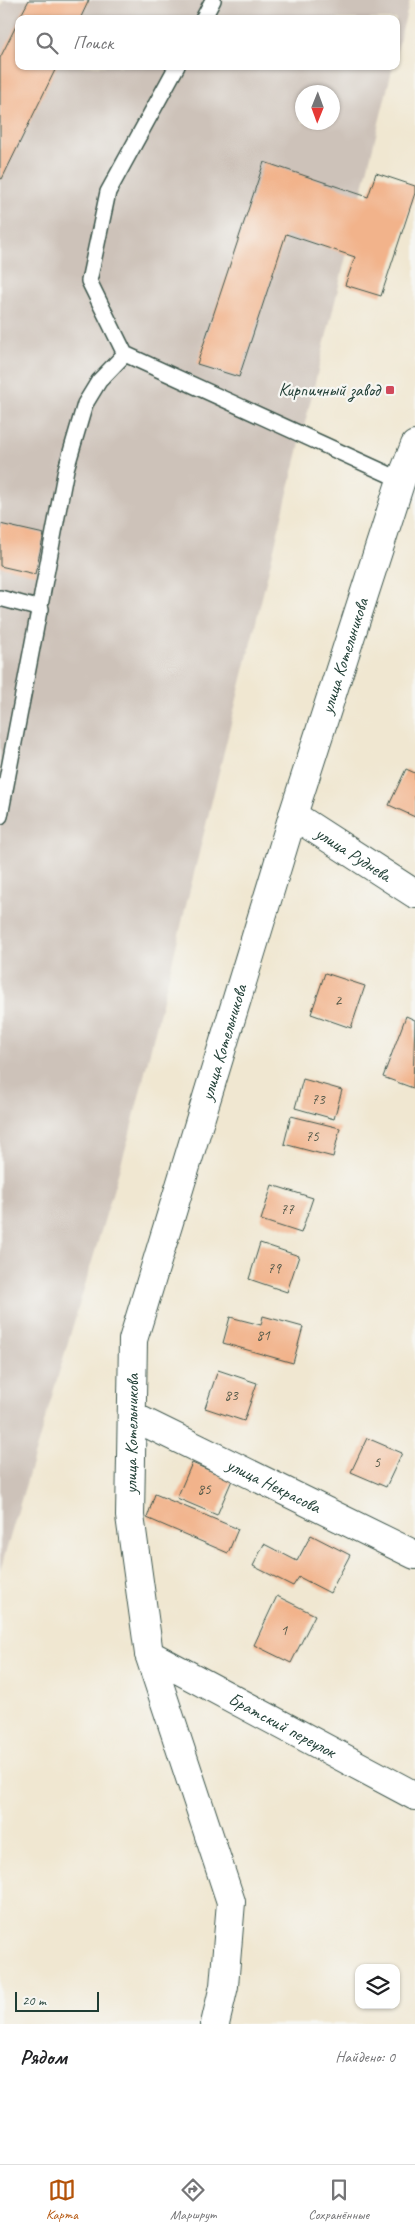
<!DOCTYPE html>
<html lang="ru">
<meta charset="utf-8">
<style>
body{margin:0;font-family:Caveat,sans-serif;background:#f6f6f6;color:#202124}
.controls{position:absolute;right:15px;bottom:15px;display:grid;overflow:hidden;border-radius:10px;box-shadow:0 1px 4px #0004}
.controls button{width:45px;height:45px;display:grid;place-items:center;padding:0;border:0;border-bottom:1px solid #e0e0e0;background:#fff;color:#202124;font:25px sans-serif}
.compass{position:absolute;left:295px;top:85px;width:45px;height:45px;border-radius:50%;background:#fff;box-shadow:0 1px 4px #0004;rotate:181deg}
.scale{position:absolute;left:15px;bottom:12px;width:84px;box-sizing:border-box;padding-left:5px;border:2px solid #1f3d34;border-top:0;font-size:14px;line-height:18px;white-space:nowrap;color:#1f3d34;-webkit-text-stroke:4px #f6f6f2;paint-order:stroke}
.list{margin:0;padding:0;list-style:none}
h2{display:flex;justify-content:space-between;align-items:center;height:65px;margin:0;padding:0 20px;font-size:21px}
h2 small{font-size:16px;font-weight:400;color:#757577}
.icon{flex:none;width:28px;height:28px;fill:none;stroke:currentColor;stroke-width:2;stroke-linecap:round;stroke-linejoin:round}
.map{position:relative;flex:none;width:415px;height:2024px;overflow:hidden}
.search{position:absolute;background:#fff;box-shadow:0 1px 4px #0004;left:15px;right:15px;top:15px;height:55px;display:flex;align-items:center;gap:12px;box-sizing:border-box;padding:0 18px;border-radius:10px;color:#757577;font-size:19px}
.sheet{height:140px;background:#fff}
nav{display:flex;justify-content:space-around;align-items:center;box-sizing:border-box;height:70px;border-top:1px solid #e0e0e0;background:#fff;font-size:14px;color:#757577}
nav a{display:grid;justify-items:center;gap:2px}
nav .on{color:#b45309}
.map>svg:first-child{display:block}
.industrial{fill:#cdc2b9;fill-rule:evenodd}
.building{fill:#f2b38b}
.lines{fill:none;stroke-linecap:round;stroke-linejoin:round}
.service-casing{stroke:#3e564c;stroke-width:18}
.minor-casing{stroke:#3e564c;stroke-width:30}
.tertiary-casing{stroke:#3e564c;stroke-width:30}
.service{stroke:#fff;stroke-width:15}
.minor{stroke:#fff;stroke-width:28}
.tertiary{stroke:#fff;stroke-width:28}
.poi-dot{fill:#d1495b;stroke:#f6f6f2;stroke-width:2}
.labels{text-anchor:middle;stroke-width:4.5;stroke-linejoin:round;paint-order:stroke}
.number-label{font-size:15px;fill:#545a4a}
.poi-label{font-size:18px;fill:#1f3d34;stroke:#f6f6f2;text-anchor:end}
.street-label{font-size:18px;fill:#1f3d34;stroke:#f6f6f2}
</style>
<div class="map">
<svg width="415" height="2024" viewBox="0 0 415 2024">
<rect width="100%" height="100%" fill="#f6f6f2"/>
<filter id="ink" filterUnits="userSpaceOnUse"><feTurbulence type="fractalNoise" baseFrequency=".02" numOctaves="2"/><feDisplacementMap in="SourceGraphic" scale="10" xChannelSelector="R" yChannelSelector="G"/><feConvolveMatrix kernelMatrix="1 2 1 2 8 2 1 2 1" color-interpolation-filters="sRGB"/></filter>
<filter id="wash" filterUnits="userSpaceOnUse"><feTurbulence type="fractalNoise" baseFrequency=".0096" numOctaves="4" result="noise"/><feDisplacementMap in="SourceGraphic" scale="20" xChannelSelector="R" yChannelSelector="G"/><feGaussianBlur stdDeviation="1.12" result="paint"/><feColorMatrix in="noise" values="0 0 0 0 0 0 0 0 0 0 0 0 0 0 0 0 0 1.4 0 .05"/><feComposite in="paint" operator="in"/></filter>
<g filter="url(#wash)">
<rect width="100%" height="100%" fill="#f0e7d1"/>
<path class="industrial" d="M4 0H410L396 54V19H19V66H393L129 1137 0 1571V7ZM302 92H332V122H302Z"/>
<g id="blocks">
<path class="building" d="M29 0H89L80 19H19Z
M19 20V66H57L2 179 0 178V58Z
M264 162 368 197 376 173 415 186V193L381 296 345 285 355 257 286 234 239 377 197 364Z
M0 524 44 534 35 574 0 566Z
M406 769 415 773V817L389 805Z
M325 973 365 986 351 1028 311 1014Z
M406 1016 415 1020 413 1088 383 1077Z
M303 1079 342 1090 334 1119 295 1108Z
M291 1116 340 1128 333 1157 284 1144Z
M272 1185 313 1198 301 1233 261 1220Z
M260 1243 299 1256 287 1292 249 1279Z
M263 1316 303 1327 293 1363 223 1343 230 1317 261 1325Z
M218 1370 257 1383 244 1421 205 1408Z
M367 1438 402 1453 386 1487 351 1472Z
M192 1463 232 1480 217 1515 177 1498Z
M155 1494 238 1529 228 1553 147 1518Z
M311 1535 350 1555 330 1593 299 1577 293 1586 253 1566 264 1544 297 1561Z
M277 1596 315 1615 291 1663 254 1645Z"/>
</g>
</g>
<g filter="url(#ink)">
<use href="#blocks" fill-opacity="0" stroke="#3e564c" stroke-width="1"/>
<g class="lines">
<g class="service-casing">
<path id="service" d="M203 19 213 0
M177 66 108 192 89 281 125 354 401 480
M0 598 41 609
M0 816 66 469 85 404 99 381 125 354"/>
</g>
<g class="minor-casing">
<g id="minor">
<path id="s1" d="M132 1416 415 1555"/>
<path id="s2" d="M149 1654 415 1796"/>
</g>
</g>
<g class="tertiary-casing">
<g id="tertiary">
<path id="s3" d="M293 815 415 894"/>
<path id="s4" d="M215 2024 224 1986 231 1902 149 1654 130 1516 133 1340 293 815 401 480 415 445"/>
</g>
</g>
<use href="#service" class="service"/>
<use href="#minor" class="minor"/>
<use href="#tertiary" class="tertiary"/>
</g>
</g>
<rect class="poi-dot" x="385" y="385" width="10" height="10" rx="2.5"/>
<g class="labels">
<g class="number-label">
<text x="338" y="1005">2</text>
<text x="318" y="1104">73</text>
<text x="312" y="1141">75</text>
<text x="287" y="1214">77</text>
<text x="274" y="1273">79</text>
<text x="263" y="1340">81</text>
<text x="231" y="1400">83</text>
<text x="377" y="1467">5</text>
<text x="204" y="1494">85</text>
<text x="284" y="1635">1</text>
</g>
<g class="poi-label">
<text x="380" y="396">Кирпичный завод</text>
</g>
<g class="street-label">
<text dy="6" stroke="none"><textPath href="#s4" startOffset="1416">улица Котельникова</textPath></text>
<text dy="6" stroke="none"><textPath href="#s3" startOffset="72">улица Руднева</textPath></text>
<text dy="6" stroke="none"><textPath href="#s4" startOffset="1011">улица Котельникова</textPath></text>
<text dy="6" stroke="none"><textPath href="#s4" startOffset="606">улица Котельникова</textPath></text>
<text dy="6" stroke="none"><textPath href="#s1" startOffset="158">улица Некрасова</textPath></text>
<text dy="6" stroke="none"><textPath href="#s2" startOffset="151">Братский переулок</textPath></text>
</g>
</g>
</svg>
<div class="controls">
<button><svg class="icon" aria-label="layers" viewBox="0 0 24 24"><path d="M12 4l9 5-9 5-9-5zM3 14l9 5 9-5"/></svg></button>
</div>
<svg class="compass" viewBox="-18 -18 36 36"><path d="M0-13l5 13h-10z" fill="#e53935"/><path d="M0 13l5-13h-10z" fill="#757577"/></svg>
<div class="scale">20 m</div>
<div class="search"><svg class="icon" aria-label="search" viewBox="0 0 24 24"><circle cx="10" cy="10" r="6"/><path d="M15 15l6 6"/></svg>Поиск</div>
</div>
<section class="sheet">
<h2>Рядом<small>Найдено: 0</small></h2>
<ul class="list">
</ul>
</section>
<nav>
<a class="on"><svg class="icon" aria-label="map" viewBox="0 0 24 24"><path d="M3 6l6-2 6 2 6-2v14l-6 2-6-2-6 2zM9 4v14M15 6v14"/></svg>Карта</a>
<a><svg class="icon" aria-label="directions" viewBox="0 0 24 24"><path d="M12 3l9 9-9 9-9-9zM9 14v-3h6M13 9l2 2-2 2"/></svg>Маршрут</a>
<a><svg class="icon" aria-label="saved" viewBox="0 0 24 24"><path d="M7 4h10v16l-5-4-5 4z"/></svg>Сохранённые</a>
</nav>
